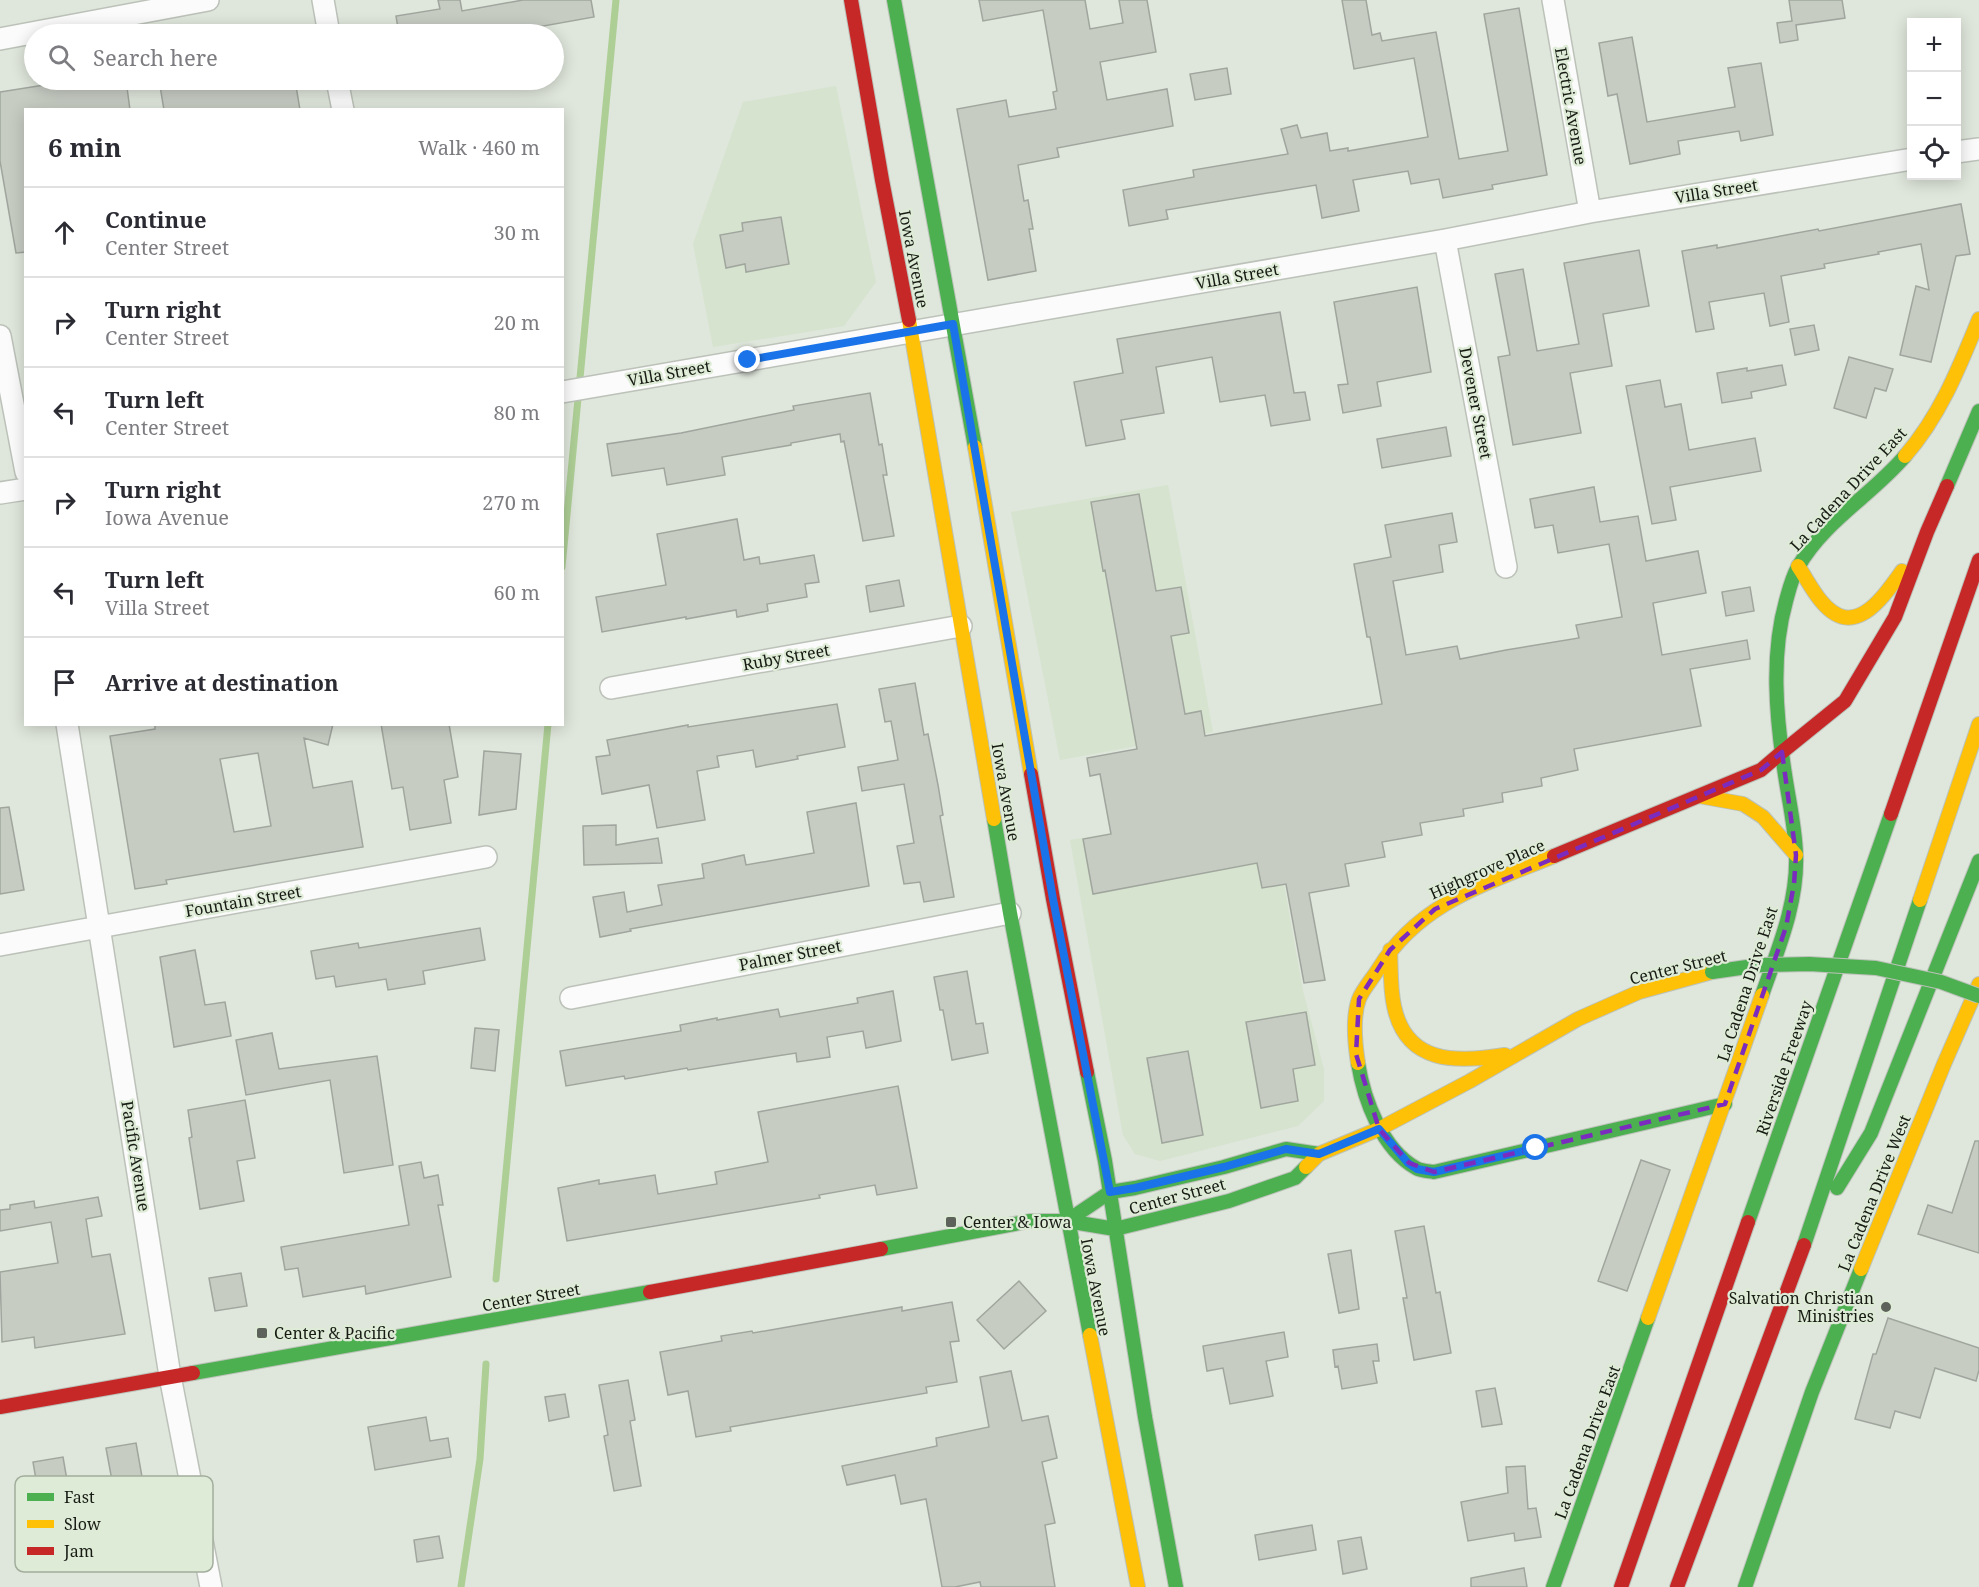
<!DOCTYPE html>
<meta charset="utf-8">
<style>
body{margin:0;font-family:"Noto Serif",serif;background:#f2f2f3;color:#2b2b33}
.controls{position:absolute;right:18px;top:18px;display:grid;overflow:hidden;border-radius:0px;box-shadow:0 3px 15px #0003}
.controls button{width:54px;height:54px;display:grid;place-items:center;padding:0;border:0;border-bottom:2px solid #e1e1e2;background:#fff;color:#2b2b33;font:30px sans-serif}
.stop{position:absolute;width:18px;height:18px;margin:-14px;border:4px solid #1a73e8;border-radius:50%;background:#fff}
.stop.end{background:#1a73e8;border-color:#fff;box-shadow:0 2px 6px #0008}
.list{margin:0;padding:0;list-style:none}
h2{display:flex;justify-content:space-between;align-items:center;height:78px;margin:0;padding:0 24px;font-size:26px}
h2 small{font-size:20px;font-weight:400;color:#7c7c81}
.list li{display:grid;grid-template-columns:39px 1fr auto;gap:18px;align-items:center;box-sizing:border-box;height:90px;padding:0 24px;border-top:2px solid #e1e1e2}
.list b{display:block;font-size:22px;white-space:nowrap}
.list p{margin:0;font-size:20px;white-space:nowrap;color:#7c7c81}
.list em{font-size:20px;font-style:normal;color:#7c7c81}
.icon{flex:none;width:33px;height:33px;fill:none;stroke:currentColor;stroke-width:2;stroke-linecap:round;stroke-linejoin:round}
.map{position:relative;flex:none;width:1979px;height:1587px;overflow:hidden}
.search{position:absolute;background:#fff;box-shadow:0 3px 15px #0003;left:24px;top:24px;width:540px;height:66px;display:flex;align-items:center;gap:15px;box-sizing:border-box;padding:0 21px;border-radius:33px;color:#7c7c81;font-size:22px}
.panel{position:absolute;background:#fff;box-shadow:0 3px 15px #0003;left:24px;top:108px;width:540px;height:618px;border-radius:0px}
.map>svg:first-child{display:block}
.built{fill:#d6e3cf}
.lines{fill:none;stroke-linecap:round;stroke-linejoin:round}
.stream{stroke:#adce95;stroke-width:7}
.building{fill:#c7ccc3;stroke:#a0a69d;stroke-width:1.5;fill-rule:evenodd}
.street-casing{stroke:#bcc2b9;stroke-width:24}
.fast-casing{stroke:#bcc2b9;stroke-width:16}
.slow-casing{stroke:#bcc2b9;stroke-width:16}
.jam-casing{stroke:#bcc2b9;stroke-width:16}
.street{stroke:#fafbfa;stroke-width:21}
.fast{stroke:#4caf50;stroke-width:14}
.slow{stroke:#ffc107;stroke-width:14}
.jam{stroke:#c62828;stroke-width:14}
.fast-bridge-casing{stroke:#bcc2b9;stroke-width:16;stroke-linecap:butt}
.fast-bridge{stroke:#4caf50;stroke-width:14}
.route{stroke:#1a73e8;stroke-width:8}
.marked{fill:none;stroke:#7b2cbf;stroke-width:4.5;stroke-dasharray:12 8;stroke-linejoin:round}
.poi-dot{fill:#5d625a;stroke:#deebd6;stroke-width:2}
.labels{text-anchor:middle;stroke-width:4.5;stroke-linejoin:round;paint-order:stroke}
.street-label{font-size:16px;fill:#171b14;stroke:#deebd6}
.poi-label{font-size:16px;fill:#171b14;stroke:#deebd6;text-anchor:start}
.key{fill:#deebd6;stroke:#a2ad9c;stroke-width:1.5}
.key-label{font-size:16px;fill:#171b14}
</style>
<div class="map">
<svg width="1979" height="1587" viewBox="0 0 1979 1587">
<rect width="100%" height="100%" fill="#dfe6db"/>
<path class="built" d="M836 86 876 282 844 326 713 347 693 244 743 102Z
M1168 485 1213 732 1060 760 1011 512Z
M1270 806 1303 991 1324 1069V1101L1298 1126 1160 1161 1135 1154 1123 1135 1070 840Z"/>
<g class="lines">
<path class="stream" d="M562 567 616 0
M496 1279 548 724
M461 1587 480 1459 486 1364"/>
</g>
<path class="building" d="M438 0H460L462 11 523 0H591L594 17 532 28 534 34H399L396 16 440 9Z
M979 0H1085L1090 29 1123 23 1119 0H1147L1156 52 1100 62 1107 100 1167 89 1173 126 1057 148 1059 157 1018 165 1024 201 1028 200 1033 229H1029L1036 271 988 280 957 109 1006 100 1009 117 1056 109 1053 92 1057 91 1043 10 983 21Z
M1342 0H1366L1372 35 1380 33 1382 41 1436 32 1459 159 1508 151 1484 14 1519 8 1547 175 1492 185 1493 189 1443 198 1439 179 1411 184 1408 171 1353 180 1359 211 1322 218 1316 185 1166 210 1168 219 1129 226 1123 190 1194 177 1193 170 1288 154 1281 129 1297 125 1301 138 1327 133 1330 151 1348 148V151L1428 137 1414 58 1354 69Z
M1789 0H1842L1845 18 1796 25 1798 40 1780 43 1777 23 1792 21Z
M1632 37 1647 122 1735 107 1728 68 1761 63 1773 135 1741 141 1739 131 1678 141 1680 154 1630 164 1617 94 1608 96 1599 43Z
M1227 68 1231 94 1195 100 1190 74Z
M76 80H126L130 110H26V252L16 253 0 161V92Z
M159 80H295L300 110H164Z
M1961 204 1970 254 1956 256 1931 362 1900 355 1916 286 1929 290 1921 244 1878 252 1879 254 1824 264 1825 268 1781 276 1789 322 1770 326 1764 293 1709 302 1714 329 1696 332 1682 251 1717 245V248L1818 229 1819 231Z
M781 217 789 264 746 272 745 264 726 268 720 235 743 231 742 223Z
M1639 250 1649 306 1603 314 1612 366 1570 373 1581 433 1513 445 1498 357 1510 355 1495 274 1523 269 1537 351 1579 344 1564 263Z
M1417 287 1431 372 1377 382 1381 406 1343 413 1338 385 1348 384 1334 302Z
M1280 312 1294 393 1305 392 1310 420 1271 426 1265 395 1220 402 1212 357 1156 367 1164 413 1121 420 1125 439 1086 446 1074 382 1123 373 1117 339Z
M1814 325 1819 350 1795 355 1790 329Z
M1849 357 1893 369 1886 391 1875 388 1866 418 1834 408Z
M1782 365 1786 385 1751 392 1752 398 1722 403 1717 373 1747 368V371Z
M1660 380 1665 407 1681 404 1689 450 1755 438 1761 471 1670 487 1676 520 1652 524 1626 386Z
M870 393 879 445 882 444 887 475H883L894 536 863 541 844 441 841 442 840 434 791 443V445L722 457 725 475 667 485 664 468 612 476 607 444 681 433 794 410 793 406Z
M1446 427 1451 456 1382 468 1377 439Z
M1594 487 1600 522 1638 516 1646 561 1698 551 1706 593 1653 603 1662 655 1747 640 1750 659 1690 669 1701 726 1574 749 1578 770 1541 778 1542 786 1502 793 1503 802 1463 809 1464 816 1420 823 1422 835 1382 842 1385 857 1345 864 1349 886 1309 893 1325 980 1304 983 1286 884 1262 888 1257 863 1093 894 1083 839 1111 834 1100 774 1090 776 1087 758 1137 749 1105 570 1103 571 1091 502 1139 494 1156 591 1181 587 1189 633 1171 636 1185 714 1201 711 1205 736 1382 704 1370 637H1367L1354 564 1391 557 1385 525 1452 513 1457 542 1439 545 1443 572 1393 581 1406 655 1457 646 1460 659 1506 650 1579 638 1576 625 1622 617 1609 544 1558 553 1553 525 1535 528 1530 499Z
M737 519 744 560 759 557 760 564 814 555 819 582 805 584 807 597 767 604 768 611 737 617 736 610 686 619V617L602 632 596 597 666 585 657 534Z
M899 580 904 606 870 612 866 586Z
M1750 587 1754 611 1726 616 1722 592Z
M915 683 924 735 928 734 938 785 943 815 940 816 954 897 924 902 920 882 904 884 897 846 914 843 904 784 862 791 858 767 898 760 891 721 885 722 879 689Z
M837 704 845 747 797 756 798 759 756 767 753 750 717 756 719 767 697 771 705 820 657 828 649 785 602 794 596 757 610 755 607 740 688 725V727Z
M155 724H333L328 745 304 738 313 788 352 781 363 847 166 880 167 884 135 889 110 736 155 729ZM258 753 271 826 234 832 220 759Z
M381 724H449L458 777 444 780 451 823 410 830 403 787 392 789Z
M484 751 521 754 516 809 479 815Z
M856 803 869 886 630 929 631 931 600 937 593 897 624 892 627 912 662 905 658 885 704 878 702 864 744 855 746 865 814 853 807 812Z
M9 807 24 890 0 894V808Z
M616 825V845L658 838 662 863 584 865 583 826Z
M480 928 485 960 423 971 425 984 388 990 386 979 336 987 334 976 316 979 311 951 358 943 359 948Z
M195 950 205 1005 225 1002 231 1036 174 1047 160 957Z
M967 971 976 1024 983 1023 988 1053 952 1060 943 1010H940L934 977Z
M893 991 901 1041 866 1048 863 1031 827 1037 830 1057 797 1062 796 1053 688 1070 687 1068 625 1079 624 1076 566 1086 560 1051 681 1031 680 1025 717 1018V1020L778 1009 780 1017 858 1003 857 998Z
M1306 1012 1315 1065 1293 1069 1298 1101 1261 1108 1246 1022Z
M475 1028 499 1030 495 1071 471 1068Z
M272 1033 279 1069 377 1056 393 1165 344 1173 330 1080 246 1095 236 1040Z
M1188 1051 1203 1135 1162 1143 1147 1058Z
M898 1086 917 1188 877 1195 875 1185 819 1195 820 1198 567 1241 558 1188 599 1180V1184L655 1175 658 1194 717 1184 715 1172 768 1162 758 1112Z
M245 1100 255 1158 237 1161 244 1201 200 1209 189 1138 192 1137 188 1110Z
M1975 1141H1979V1253L1918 1234 1928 1205 1952 1213Z
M1641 1160 1670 1170 1627 1291 1598 1281Z
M421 1162 424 1178 438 1175 443 1205H438L451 1277 366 1294 365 1286 303 1297 298 1268 285 1270 281 1247 409 1225 399 1166Z
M98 1197 102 1216 86 1219 92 1257 110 1254 125 1334 35 1348 34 1337 2 1342 0 1272 58 1263 51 1222 0 1231V1210L10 1209V1205L34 1201 35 1208Z
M1424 1226 1436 1293 1440 1292 1451 1353 1414 1360 1403 1298H1407L1395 1231Z
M1351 1250 1359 1309 1339 1313 1328 1254Z
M241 1273 247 1306 215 1311 209 1278Z
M1019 1281 1046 1311 1004 1349 977 1320Z
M952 1302 959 1341 950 1342 957 1382 926 1387 927 1393 730 1427 731 1431 696 1437 688 1391 668 1395 660 1352 722 1341 721 1336 752 1331 753 1333 902 1307V1311Z
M1888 1318 1979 1348V1370L1976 1381 1935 1368 1920 1418 1895 1411 1890 1428 1855 1419 1873 1354H1876Z
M1284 1332 1288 1357 1266 1361 1273 1396 1230 1404 1223 1368 1207 1371 1203 1346Z
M1377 1344 1379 1361H1373L1377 1383 1342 1389 1338 1366 1335 1367 1333 1350Z
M1011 1371 1022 1421 1048 1416 1057 1458 1042 1462 1055 1523 1045 1525 1055 1587H981L980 1582 955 1587H942L926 1499 901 1504 895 1475 847 1485 842 1466 937 1446 936 1438 989 1427 980 1377Z
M628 1380 635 1420 630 1421 641 1486 614 1491 604 1436 608 1435 599 1385Z
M1495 1388 1502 1424 1482 1427 1476 1391Z
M565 1394 569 1417 549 1421 545 1397Z
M426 1417 430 1441 448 1438 451 1457 375 1470 368 1427Z
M136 1443 150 1522 155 1521 159 1545 125 1551 106 1448Z
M63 1457 73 1515 29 1523 26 1505 40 1503 33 1462Z
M1525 1466 1528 1509 1536 1508 1541 1537 1515 1541 1514 1533 1468 1541 1461 1502 1508 1493 1506 1467Z
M1312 1525 1316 1550 1259 1560 1255 1535Z
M439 1536 443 1558 417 1562 414 1540Z
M1361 1537 1367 1569 1343 1574 1338 1541Z
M1524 1568 1527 1587H1471V1578Z"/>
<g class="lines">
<g class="street-casing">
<path id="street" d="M323 0 329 34
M1553 0 1590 212
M0 39 208 0
M337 80 343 110
M1956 152 1979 149
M1445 240 1506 567
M0 336 26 472
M562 392 1445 240 1590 212 1912 159
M0 493 26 489
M611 688 961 626
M67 724 170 1376 211 1587
M0 945 486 857
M571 998 1010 913"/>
</g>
<g class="fast-casing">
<path id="fast" d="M894 0 975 447
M1947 486 1979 411
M994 819 1010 913 1090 1335
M1762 995C1778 949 1798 903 1796 854 1795 825 1788 797 1784 768 1776 714 1771 654 1786 601 1789 590 1792 577 1798 567 1824 521 1872 495 1905 456
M1358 1063C1364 1100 1382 1149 1416 1168 1421 1171 1428 1171 1434 1172L1725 1104
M1087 1072 1105 1161 1145 1417 1176 1587
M1837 1188 1871 1133 1979 861
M1067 1221 1110 1192 1135 1188 1224 1167 1286 1149 1319 1154
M1748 1222 1891 814
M1804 1245 1920 900
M881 1249 1030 1221H1067L1115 1229 1229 1201 1295 1178 1306 1167
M193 1373 650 1292
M1553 1587 1648 1318
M1745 1587 1812 1392 1861 1269"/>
</g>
<g class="slow-casing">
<path id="slow" d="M909 320 994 819
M975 447 1031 774
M1905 456C1940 416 1959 368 1979 319
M1798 566C1806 578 1812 590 1821 601 1854 641 1882 599 1902 571
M1699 796 1743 804 1763 817 1796 855
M1920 900 1979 724
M1390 950C1391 968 1390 988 1394 1006 1406 1064 1456 1063 1505 1055
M1358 1063C1355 1044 1352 1018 1359 999 1363 989 1373 978 1379 968 1420 902 1486 884 1554 856
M1306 1167 1319 1154 1379 1129 1470 1081 1578 1019 1639 992 1712 972
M1861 1269 1944 1064 1979 984
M1648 1318 1762 995
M1090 1335 1138 1587"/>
</g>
<g class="jam-casing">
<path id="jam" d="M851 0 882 180 909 320
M1782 752 1845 701 1895 617 1927 532 1947 486
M1031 774 1053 899 1087 1072
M1891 814 1979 560
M1554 856 1761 770 1782 752
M650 1292 881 1249
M0 1407 193 1373
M1621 1587 1748 1222
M1677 1587 1804 1245"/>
</g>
<use href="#street" class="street"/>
<use href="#fast" class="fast"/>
<use href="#slow" class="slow"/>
<use href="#jam" class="jam"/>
<g class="fast-bridge-casing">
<path id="fast-bridge" d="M1712 972 1761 965 1809 964 1876 968 1941 982 1979 996"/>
</g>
<use href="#fast-bridge" class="fast-bridge"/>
</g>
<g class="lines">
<path class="route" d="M748 360 953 324 1053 899 1110 1192 1135 1188 1224 1167 1286 1149 1319 1154 1379 1129 1408 1163 1417 1169 1434 1172 1536 1148"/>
</g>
<path class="marked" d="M1782 752 1796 855 1794 884 1786 927 1725 1104 1434 1172 1409 1163 1379 1129 1356 1054 1359 999 1390 950 1435 909 1761 770Z"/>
<g class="poi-dot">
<rect x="945" y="1216" width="12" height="12" rx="3"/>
<circle cx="1886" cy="1307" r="6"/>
<rect x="256" y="1327" width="12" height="12" rx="3"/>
</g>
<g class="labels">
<g class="street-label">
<text transform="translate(1571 106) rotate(80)" y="6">Electric Avenue</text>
<text transform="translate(1716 191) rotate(-9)" y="6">Villa Street</text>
<text transform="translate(914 259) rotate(79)" y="6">Iowa Avenue</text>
<text transform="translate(1237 276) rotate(-10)" y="6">Villa Street</text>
<text transform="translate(669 373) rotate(-10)" y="6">Villa Street</text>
<text transform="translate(1476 403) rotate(79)" y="6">Devener Street</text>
<text transform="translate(1848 489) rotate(-47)" y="6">La Cadena Drive East</text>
<text transform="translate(786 657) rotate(-10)" y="6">Ruby Street</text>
<text transform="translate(1006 792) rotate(80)" y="6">Iowa Avenue</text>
<text transform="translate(1487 869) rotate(-24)" y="6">Highgrove Place</text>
<text transform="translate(243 901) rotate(-10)" y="6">Fountain Street</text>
<text transform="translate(790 955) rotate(-11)" y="6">Palmer Street</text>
<text transform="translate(1678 967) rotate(-14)" y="6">Center Street</text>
<text transform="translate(1747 984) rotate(-72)" y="6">La Cadena Drive East</text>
<text transform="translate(1784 1068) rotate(-71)" y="6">Riverside Freeway</text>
<text transform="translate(136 1156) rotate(81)" y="6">Pacific Avenue</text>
<text transform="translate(1874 1193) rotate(-68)" y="6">La Cadena Drive West</text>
<text transform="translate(1177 1196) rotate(-15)" y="6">Center Street</text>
<text transform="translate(1096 1287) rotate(79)" y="6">Iowa Avenue</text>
<text transform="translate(531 1297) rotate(-10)" y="6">Center Street</text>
<text transform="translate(1587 1442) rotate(-70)" y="6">La Cadena Drive East</text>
</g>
<g class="poi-label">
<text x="963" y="1228">Center &amp; Iowa</text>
<text x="1874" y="1304" text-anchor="end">Salvation Christian<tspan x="1874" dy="18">Ministries</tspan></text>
<text x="274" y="1339">Center &amp; Pacific</text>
</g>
</g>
<rect x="15" y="1476" width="198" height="96" rx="9" class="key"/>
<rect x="27" y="1493" width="27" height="8" fill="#4caf50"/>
<rect x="27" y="1520" width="27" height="8" fill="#ffc107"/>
<rect x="27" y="1547" width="27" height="8" fill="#c62828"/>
<g class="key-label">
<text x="64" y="1503">Fast</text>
<text x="64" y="1530">Slow</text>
<text x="64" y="1557">Jam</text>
</g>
</svg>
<div class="controls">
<button>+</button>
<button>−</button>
<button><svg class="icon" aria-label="locate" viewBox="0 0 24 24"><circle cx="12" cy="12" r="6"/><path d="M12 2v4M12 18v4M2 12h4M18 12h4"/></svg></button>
</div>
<div class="stop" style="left:1536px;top:1148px"></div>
<div class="stop end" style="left:748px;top:360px"></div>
<div class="search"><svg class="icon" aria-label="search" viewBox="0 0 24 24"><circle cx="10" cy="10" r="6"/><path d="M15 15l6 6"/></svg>Search here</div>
<section class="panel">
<h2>6 min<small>Walk · 460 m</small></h2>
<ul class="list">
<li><svg class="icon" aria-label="ahead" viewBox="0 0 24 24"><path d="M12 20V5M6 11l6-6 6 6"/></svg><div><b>Continue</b><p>Center Street</p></div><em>30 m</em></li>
<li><svg class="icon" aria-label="right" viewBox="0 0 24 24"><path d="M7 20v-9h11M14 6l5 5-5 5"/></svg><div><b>Turn right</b><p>Center Street</p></div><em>20 m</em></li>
<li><svg class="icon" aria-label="left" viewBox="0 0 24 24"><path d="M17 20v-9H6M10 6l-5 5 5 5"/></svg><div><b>Turn left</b><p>Center Street</p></div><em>80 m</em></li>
<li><svg class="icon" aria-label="right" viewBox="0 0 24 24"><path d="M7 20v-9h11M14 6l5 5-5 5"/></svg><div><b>Turn right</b><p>Iowa Avenue</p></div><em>270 m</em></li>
<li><svg class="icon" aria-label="left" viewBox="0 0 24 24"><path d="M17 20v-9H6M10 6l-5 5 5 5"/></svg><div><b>Turn left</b><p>Villa Street</p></div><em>60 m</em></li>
<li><svg class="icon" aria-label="arrive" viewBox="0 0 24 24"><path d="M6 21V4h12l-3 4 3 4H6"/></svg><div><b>Arrive at destination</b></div></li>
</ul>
</section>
</div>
